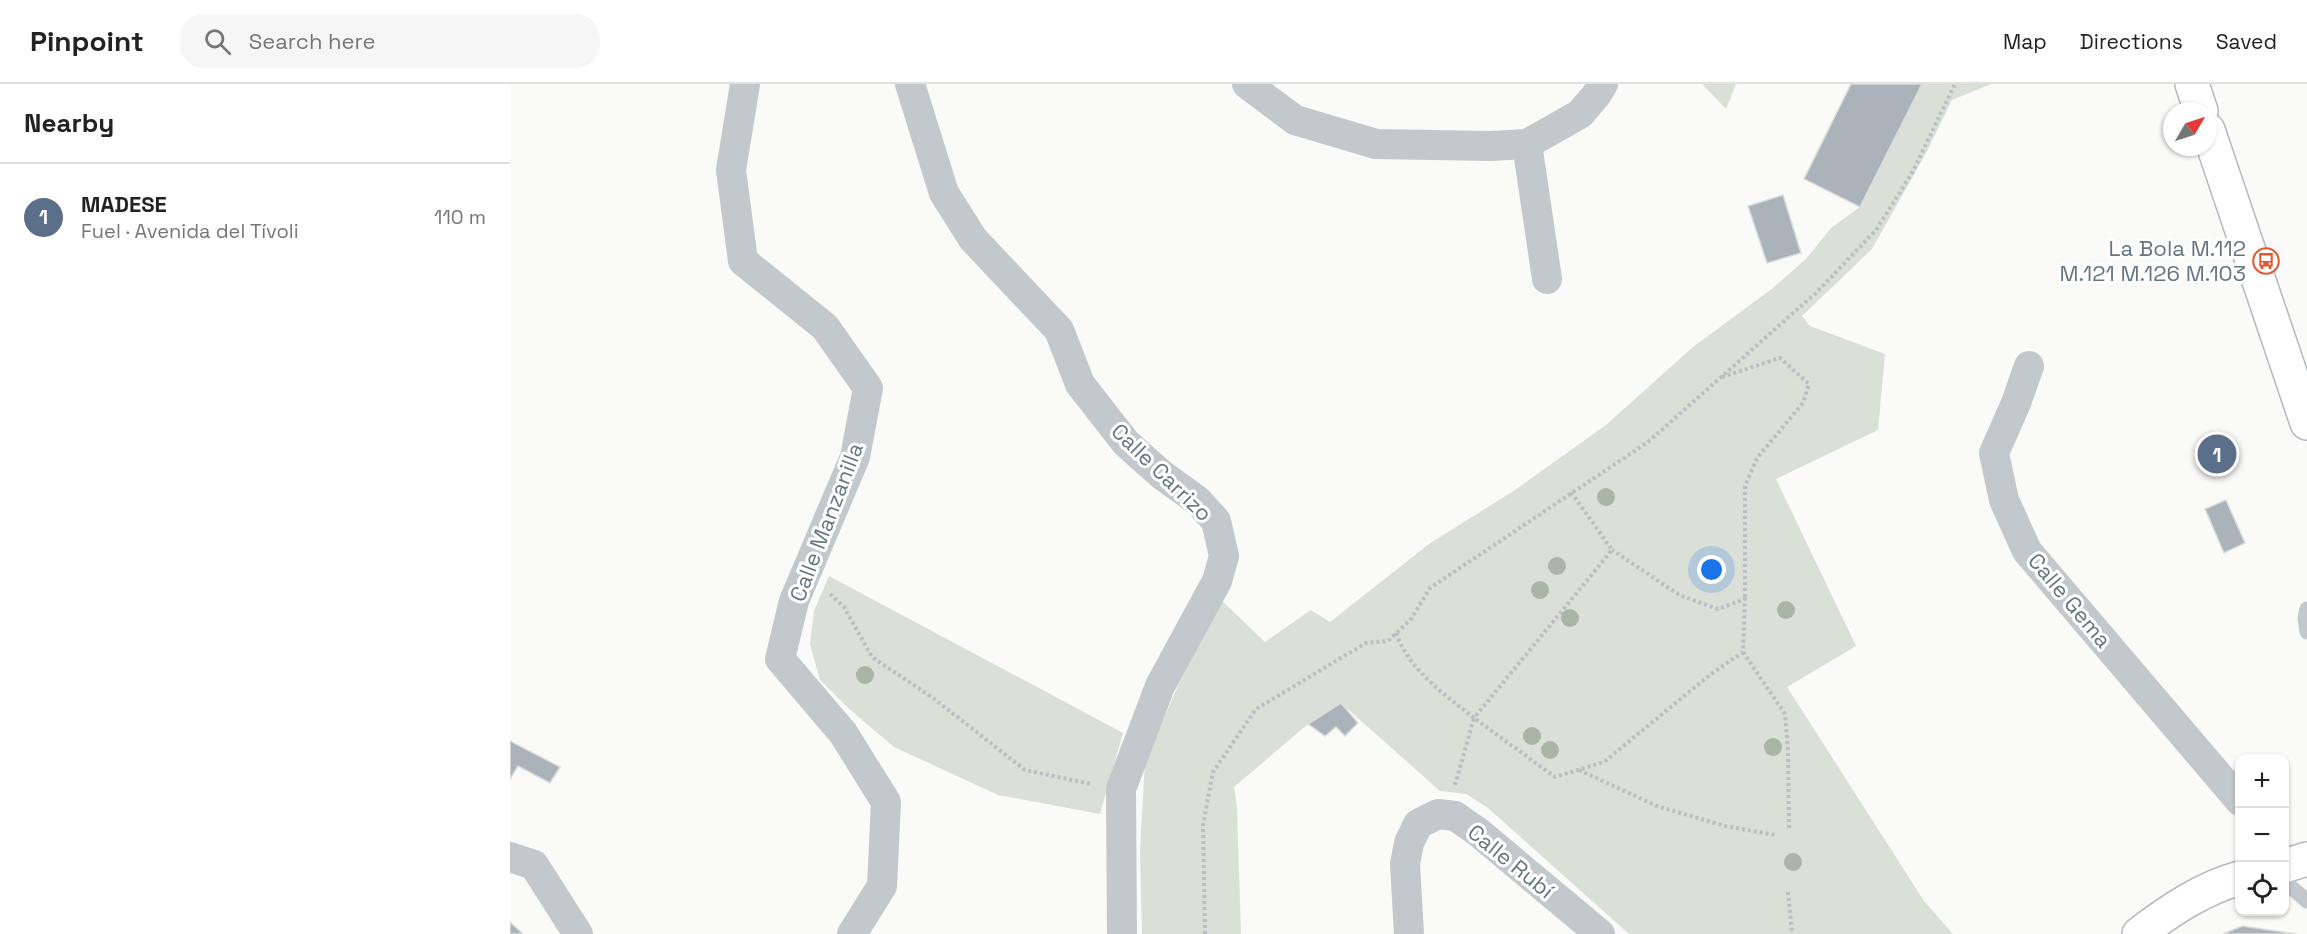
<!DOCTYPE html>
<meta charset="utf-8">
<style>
body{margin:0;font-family:"Space Grotesk",sans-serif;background:#f6f6f6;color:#222}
.controls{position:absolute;right:18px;bottom:18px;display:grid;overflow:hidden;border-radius:12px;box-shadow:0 2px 4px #0004}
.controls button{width:54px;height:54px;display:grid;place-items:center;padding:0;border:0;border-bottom:2px solid #e0e0e0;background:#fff;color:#222;font:30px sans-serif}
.compass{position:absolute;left:1653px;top:18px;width:54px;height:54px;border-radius:50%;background:#fff;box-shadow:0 2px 4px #0004;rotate:51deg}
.you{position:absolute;left:1202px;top:486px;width:21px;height:21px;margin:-15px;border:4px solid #fff;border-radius:50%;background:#1a73e8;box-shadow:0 0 0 9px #1a73e833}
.badge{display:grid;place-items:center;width:39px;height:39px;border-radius:50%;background:#e4572e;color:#fff;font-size:20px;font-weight:700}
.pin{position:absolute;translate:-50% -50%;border:3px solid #fff;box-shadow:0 2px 6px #0006}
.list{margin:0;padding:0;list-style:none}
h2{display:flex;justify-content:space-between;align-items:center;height:78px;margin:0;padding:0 24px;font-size:26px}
h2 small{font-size:20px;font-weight:400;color:#767676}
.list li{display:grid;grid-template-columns:39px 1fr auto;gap:18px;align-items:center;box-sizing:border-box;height:108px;padding:0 24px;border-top:2px solid #e0e0e0}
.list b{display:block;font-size:22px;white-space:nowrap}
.list p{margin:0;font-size:20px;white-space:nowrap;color:#767676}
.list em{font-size:20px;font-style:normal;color:#767676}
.icon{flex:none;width:33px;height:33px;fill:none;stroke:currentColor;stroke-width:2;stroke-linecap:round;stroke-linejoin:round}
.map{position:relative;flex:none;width:1797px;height:850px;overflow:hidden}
header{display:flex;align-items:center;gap:36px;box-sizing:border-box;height:84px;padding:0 30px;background:#fff;border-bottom:2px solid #e0e0e0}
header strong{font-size:28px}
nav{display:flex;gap:33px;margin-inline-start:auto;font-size:21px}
.search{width:420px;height:54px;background:#f6f6f6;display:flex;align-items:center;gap:15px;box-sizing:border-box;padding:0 21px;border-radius:24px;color:#767676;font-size:22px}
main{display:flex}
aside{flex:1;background:#fff}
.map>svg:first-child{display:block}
.green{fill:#dadfd7}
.building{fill:#aab3b9;stroke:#dcdcda;stroke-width:1.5}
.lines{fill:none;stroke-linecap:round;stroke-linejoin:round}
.secondary-casing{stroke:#b3babf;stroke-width:36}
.path{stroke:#bbbfc2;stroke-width:4;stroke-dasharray:3 3;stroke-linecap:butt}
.lane{stroke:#c3c8cc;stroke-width:15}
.street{stroke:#c3c8cc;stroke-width:30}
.secondary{stroke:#fff;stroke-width:33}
.tree{fill:#aab4a7}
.labels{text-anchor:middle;stroke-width:6;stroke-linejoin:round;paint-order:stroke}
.poi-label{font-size:22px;fill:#657683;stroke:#fff;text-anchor:end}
.street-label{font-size:22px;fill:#657683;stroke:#fff}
</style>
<header>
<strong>Pinpoint</strong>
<div class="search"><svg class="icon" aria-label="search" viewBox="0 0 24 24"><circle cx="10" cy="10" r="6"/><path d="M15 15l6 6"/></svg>Search here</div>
<nav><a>Map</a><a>Directions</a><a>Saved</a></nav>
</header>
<main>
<aside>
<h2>Nearby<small></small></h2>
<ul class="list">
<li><span class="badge" style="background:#5c6f8a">1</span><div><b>MADESE</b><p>Fuel · Avenida del Tívoli</p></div><em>110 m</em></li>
</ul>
</aside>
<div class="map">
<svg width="1797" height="850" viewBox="0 0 1797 850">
<rect width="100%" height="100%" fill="#fafaf8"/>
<path class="green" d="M1192 0H1226L1216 25Z
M1412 0H1481L1442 16 1416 69 1362 165 1292 232 1300 242 1375 270 1368 346 1266 395 1346 562 1277 603 1414 817 1443 850H1119L978 724 956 710 930 707 831 619 798 640 724 703 727 724 731 850H632L630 766 635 678 670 597 710 515 755 558 801 526 820 538 919 460 1005 406 1096 341 1183 263 1263 204 1296 175 1321 144 1350 123Z
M319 492 613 649 590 730 488 711 384 663 337 623 310 596 300 560 304 527Z"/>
<path class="building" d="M1341 0H1412L1350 123 1294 95Z
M1273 111 1291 169 1257 179 1238 122Z
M1716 416 1735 459 1714 469 1695 425Z
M831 619 848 639 835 652 826 643 815 652 798 640Z
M0 657 50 683 40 699 8 682 0 695Z
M0 838 12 849 11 850H0Z
M1732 842 1787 850H1713Z"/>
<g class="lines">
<g class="secondary-casing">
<path id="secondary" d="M1682 0 1691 27
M1698 46 1797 339
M1774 782 1797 775
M1629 850C1659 827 1693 804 1730 794"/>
</g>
<path class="path" d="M1212 293 1270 274 1299 300 1293 319 1247 374 1235 402V515
M320 510 334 523 362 573 423 614 515 686 581 700
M886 549C900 587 933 609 964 634L1102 466 1061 408
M1233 568 1275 630 1278 666 1279 747
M1069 686 1147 722 1215 742 1265 751
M945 701 964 634 1045 693 1094 678 1201 590 1233 568 1235 515 1208 525 1171 512 1102 466
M1278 808 1282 850
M695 850 693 741 703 688 746 625 856 559 878 557 901 535 920 504 1138 358 1308 207 1366 146 1402 89 1445 0"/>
<path class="lane" d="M1797 525 1795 534 1797 548
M1774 797 1797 817"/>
<path class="street" d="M235 0 221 86 233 177 315 243 358 304 345 373 284 517 270 575 333 649 376 718 372 802 342 850
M400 0 434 109 463 155 549 246 570 300 616 359 652 391 688 417 706 437 714 472 707 497 650 602 611 705 612 850
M737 0 785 36 866 60 981 62 1017 60 1070 30 1087 10 1093 0
M1017 60 1037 195
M1519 282 1506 319 1484 369 1494 416 1517 467 1730 717
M0 773 24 781 68 850
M899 850 895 780 899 759 908 740 928 730 945 732 968 748 1090 850"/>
<use href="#secondary" class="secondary"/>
</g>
<g class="tree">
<circle cx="1096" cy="413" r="9"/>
<circle cx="1047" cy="482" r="9"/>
<circle cx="1030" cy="506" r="9"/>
<circle cx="1276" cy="526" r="9"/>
<circle cx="1060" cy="534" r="9"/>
<circle cx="355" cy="591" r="9"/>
<circle cx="1022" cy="652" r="9"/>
<circle cx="1263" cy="663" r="9"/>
<circle cx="1040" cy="666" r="9"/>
<circle cx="1283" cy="778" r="9"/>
</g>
<defs>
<g id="bus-ring" transform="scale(1.35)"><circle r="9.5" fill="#fff" stroke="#e4572e" stroke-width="1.5"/><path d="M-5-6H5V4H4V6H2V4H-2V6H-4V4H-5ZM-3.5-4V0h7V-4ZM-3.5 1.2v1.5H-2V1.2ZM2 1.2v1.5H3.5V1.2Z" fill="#e4572e"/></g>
</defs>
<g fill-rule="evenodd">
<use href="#bus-ring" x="1756" y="177"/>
</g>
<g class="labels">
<g class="poi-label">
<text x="1736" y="172">La Bola M.112<tspan x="1736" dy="25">M.121 M.126 M.103</tspan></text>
</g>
<g class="street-label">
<text transform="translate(652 388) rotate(44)" y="8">Calle Carrizo</text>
<text transform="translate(316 438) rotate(-69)" y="8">Calle Manzanilla</text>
<text transform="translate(1560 516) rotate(50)" y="8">Calle Gema</text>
<text transform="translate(1001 777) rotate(39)" y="8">Calle Rubí</text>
</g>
</g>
</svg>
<div class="controls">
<button>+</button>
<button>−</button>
<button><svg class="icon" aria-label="locate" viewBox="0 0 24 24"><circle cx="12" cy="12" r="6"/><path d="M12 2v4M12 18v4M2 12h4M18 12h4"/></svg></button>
</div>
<svg class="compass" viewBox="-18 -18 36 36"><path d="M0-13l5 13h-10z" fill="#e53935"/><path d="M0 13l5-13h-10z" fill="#767676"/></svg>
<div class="you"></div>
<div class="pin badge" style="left:1707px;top:370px;background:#5c6f8a">1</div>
</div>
</main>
